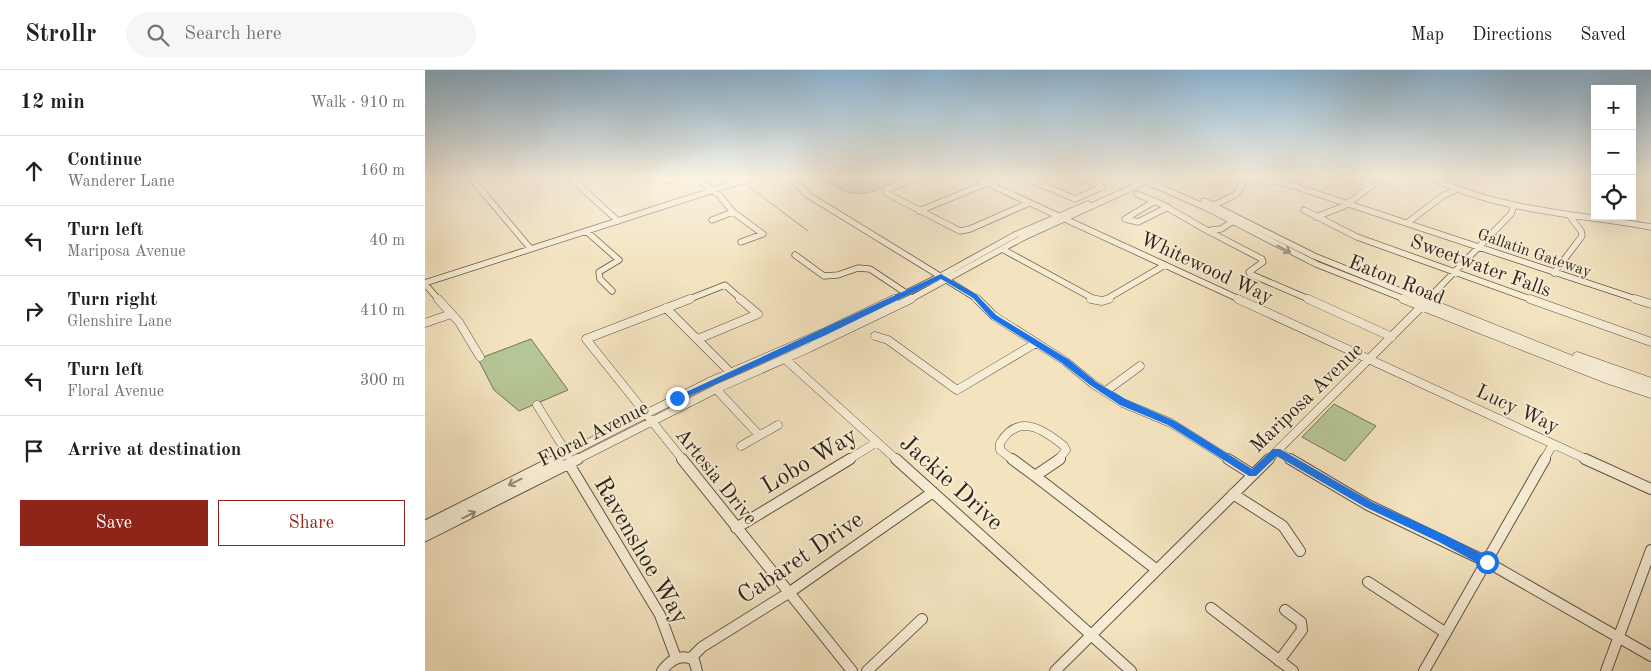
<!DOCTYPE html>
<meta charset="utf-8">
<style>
body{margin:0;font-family:"Old Standard TT",serif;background:#f6f6f6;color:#202124}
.controls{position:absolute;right:15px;top:15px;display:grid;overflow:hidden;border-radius:0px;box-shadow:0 5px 20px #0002}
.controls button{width:45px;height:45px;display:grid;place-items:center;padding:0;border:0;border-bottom:1px solid #e0e0e0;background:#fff;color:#202124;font:25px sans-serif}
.stop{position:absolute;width:15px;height:15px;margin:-11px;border:4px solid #1a73e8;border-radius:50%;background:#fff}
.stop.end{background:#1a73e8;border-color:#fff;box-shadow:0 1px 5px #0008}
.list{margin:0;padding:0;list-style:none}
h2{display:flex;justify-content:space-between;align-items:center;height:65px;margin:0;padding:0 20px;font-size:21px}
h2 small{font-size:16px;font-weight:400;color:#757577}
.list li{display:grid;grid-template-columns:32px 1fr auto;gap:15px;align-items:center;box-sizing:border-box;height:70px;padding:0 20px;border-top:1px solid #e0e0e0}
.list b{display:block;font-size:19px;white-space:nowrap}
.list p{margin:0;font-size:16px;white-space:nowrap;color:#757577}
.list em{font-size:16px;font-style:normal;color:#757577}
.actions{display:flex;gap:10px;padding:15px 20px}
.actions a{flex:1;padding:11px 0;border:1px solid #8f2418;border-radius:0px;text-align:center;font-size:18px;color:#8f2418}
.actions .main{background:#8f2418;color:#fff}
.icon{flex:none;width:28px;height:28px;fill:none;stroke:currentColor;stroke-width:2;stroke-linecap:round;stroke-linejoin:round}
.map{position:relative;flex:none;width:1226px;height:601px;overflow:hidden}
header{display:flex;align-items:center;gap:30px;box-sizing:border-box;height:70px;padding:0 25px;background:#fff;border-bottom:1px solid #e0e0e0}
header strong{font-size:24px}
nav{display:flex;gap:28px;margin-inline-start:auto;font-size:18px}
.search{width:350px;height:45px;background:#f6f6f6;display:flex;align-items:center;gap:12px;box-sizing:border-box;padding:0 18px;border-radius:28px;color:#757577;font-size:19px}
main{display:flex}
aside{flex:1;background:#fff}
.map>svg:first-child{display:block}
.green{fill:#b6c595;stroke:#747459}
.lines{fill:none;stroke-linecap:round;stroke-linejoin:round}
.stream{stroke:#757f7d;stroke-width:1}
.minor-far2-casing{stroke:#625446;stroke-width:7}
.minor-far1-casing{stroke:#625446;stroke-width:9}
.minor-casing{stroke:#625446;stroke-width:12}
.minor-far2{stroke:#f7edd5;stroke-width:5.5}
.minor-far1{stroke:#f7edd5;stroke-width:8}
.minor{stroke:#f7edd5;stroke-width:10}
.oneway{stroke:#948879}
.route{fill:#1a73e8}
.labels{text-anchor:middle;stroke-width:4;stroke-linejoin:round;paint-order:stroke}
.far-street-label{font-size:16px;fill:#32241d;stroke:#f7edd5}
.street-label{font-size:20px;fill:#32241d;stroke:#f7edd5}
.near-street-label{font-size:24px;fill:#32241d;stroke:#f7edd5}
</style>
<header>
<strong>Strollr</strong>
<div class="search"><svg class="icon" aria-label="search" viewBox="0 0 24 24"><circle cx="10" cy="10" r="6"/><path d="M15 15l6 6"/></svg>Search here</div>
<nav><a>Map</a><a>Directions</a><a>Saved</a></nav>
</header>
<main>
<aside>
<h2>12 min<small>Walk · 910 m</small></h2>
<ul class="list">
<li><svg class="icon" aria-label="ahead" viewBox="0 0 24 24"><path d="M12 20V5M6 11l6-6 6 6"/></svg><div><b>Continue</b><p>Wanderer Lane</p></div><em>160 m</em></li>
<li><svg class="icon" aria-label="left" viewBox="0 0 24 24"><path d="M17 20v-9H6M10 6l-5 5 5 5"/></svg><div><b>Turn left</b><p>Mariposa Avenue</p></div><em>40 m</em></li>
<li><svg class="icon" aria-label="right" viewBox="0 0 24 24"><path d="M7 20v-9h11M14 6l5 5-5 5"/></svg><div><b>Turn right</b><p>Glenshire Lane</p></div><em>410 m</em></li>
<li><svg class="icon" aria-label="left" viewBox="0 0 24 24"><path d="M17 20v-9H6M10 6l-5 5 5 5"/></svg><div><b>Turn left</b><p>Floral Avenue</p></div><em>300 m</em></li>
<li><svg class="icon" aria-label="arrive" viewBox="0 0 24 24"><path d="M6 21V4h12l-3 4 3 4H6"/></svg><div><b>Arrive at destination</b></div></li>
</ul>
<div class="actions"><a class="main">Save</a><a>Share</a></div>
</aside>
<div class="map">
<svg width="1226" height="601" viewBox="0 0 1226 601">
<rect width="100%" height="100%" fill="#f3e3bf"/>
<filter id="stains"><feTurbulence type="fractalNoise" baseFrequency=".004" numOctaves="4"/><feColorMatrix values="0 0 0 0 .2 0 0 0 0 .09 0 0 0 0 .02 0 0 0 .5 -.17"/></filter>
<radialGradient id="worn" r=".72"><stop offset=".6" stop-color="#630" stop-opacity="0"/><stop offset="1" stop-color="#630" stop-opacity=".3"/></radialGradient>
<path class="green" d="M397 108H485C467 115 444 126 425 123 416 121 406 113 397 108Z
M106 269 143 320 94 341 69 320 53 289Z
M909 334 951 356 920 391 877 367Z"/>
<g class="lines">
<path class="stream" d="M319 113 383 161"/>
<g class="minor-far2-casing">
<path id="minor-far2" d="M46 108 105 178
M146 108 193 151
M271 108 294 125 308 142 338 164 316 172
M367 108 383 125 554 230
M491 108 462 119 461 123 535 161 545 159 604 133
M551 108 816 230
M601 108 650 129 677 117 657 108
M714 108 782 138 891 194 982 230
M1006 108C1080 142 1147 143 1226 157
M238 111 249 108
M816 111H850L866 115 1214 230
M712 124 738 135 783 161
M730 131 700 149 713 152 743 137
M779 131 889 186 998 230
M787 136 810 125 817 117 814 108
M879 140 932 167 1108 230
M494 141 562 113
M891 147 919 136 948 115 925 108
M287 150 308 142
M982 153 1019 125 1031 120
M786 160 796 159 810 150
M161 161 194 190 174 202 175 209 187 221
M785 162 837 189 838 192 824 202 825 204 886 230
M577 179 671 230
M370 185 399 206 413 205 433 198 445 199 481 223
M1129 203 1157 166 1156 161 1144 145
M0 213 326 108
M0 214 14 230
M262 230 300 215 317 230
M467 230 516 206 590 165 663 134
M484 230 597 168 728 108
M680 230 740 195
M1002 230 1086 144 1088 138"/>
</g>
<g class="minor-far1-casing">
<path id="minor-far1" d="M13 229 34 252 55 287
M552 229 569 246 640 291 668 314 698 333 746 353 805 390
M666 229 677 231 684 229
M813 229 1163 390
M883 229 967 267
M978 229 1184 310 1226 324
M995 229 1175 301 1226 318
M1105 229 1226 272
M1210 229 1226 234
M241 238 305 302
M0 253 26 244
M450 266 463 270 532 320 611 273
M273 269 333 244 315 229
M1152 286 1226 312
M360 289 472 390
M291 319 334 365
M681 321 715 296
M112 335 143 385
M316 376 353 355
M852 381 867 390
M130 390 284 312 398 263 469 229
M151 390 291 319 384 278 486 229
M258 390 161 269 265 229
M423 390 452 372
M588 390 575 380V373C594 342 619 360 639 376L641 380 633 390
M843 390 1004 229
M1119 390 1128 374"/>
</g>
<g class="minor-casing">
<path id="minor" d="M257 389 427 601
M471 389 706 601
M587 389 610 406
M803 389 827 404
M865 389 943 435 1062 492 1226 586
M1160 389 1226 419
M144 394 235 545 251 588
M610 406 732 500
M610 406 635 389
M808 424 858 456 875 481
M0 456 133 389
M311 458 425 389
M0 466 153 389
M943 512 1021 563
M786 538 868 601
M266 588 277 577 365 522 508 422
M854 591 877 560 876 552 860 540
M237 601C245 590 256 583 269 590L272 601
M442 601 497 549
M630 601 844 389
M999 601 1120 389
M1181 601 1226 480"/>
</g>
<use href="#minor-far2" class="minor-far2"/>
<use href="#minor-far1" class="minor-far1"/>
<use href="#minor" class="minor"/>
</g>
<defs><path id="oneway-shaft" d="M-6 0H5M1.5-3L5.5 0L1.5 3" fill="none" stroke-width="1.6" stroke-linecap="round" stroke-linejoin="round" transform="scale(1.25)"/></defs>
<g class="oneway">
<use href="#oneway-shaft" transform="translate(859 179) rotate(27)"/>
<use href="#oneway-shaft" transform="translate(90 412) rotate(153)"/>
<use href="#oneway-shaft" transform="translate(44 445) rotate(-26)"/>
</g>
<linearGradient id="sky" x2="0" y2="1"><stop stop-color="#8bb7d7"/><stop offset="0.56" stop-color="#faf2e2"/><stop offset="1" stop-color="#faf2e2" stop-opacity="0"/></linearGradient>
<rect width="1226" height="192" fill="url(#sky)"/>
<path class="route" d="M516 204 552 225 571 245 643 289 671 312 702 330 750 351 827 399 848 379H855L947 432 1022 466 1066 489V496H1058L1014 472 940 437 852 386 831 406H824L743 355 695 335 665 315 637 293 566 248 548 228 516 209 401 265 255 330 248 328Z"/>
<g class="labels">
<g class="far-street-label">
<text transform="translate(1110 182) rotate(19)" y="6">Gallatin Gateway</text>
</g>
<g class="street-label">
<text transform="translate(1056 195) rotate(20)" y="7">Sweetwater Falls</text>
<text transform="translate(782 197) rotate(25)" y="7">Whitewood Way</text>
<text transform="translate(972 209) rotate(22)" y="7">Eaton Road</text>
<text transform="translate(881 327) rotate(-44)" y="7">Mariposa Avenue</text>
<text transform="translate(1093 338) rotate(25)" y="7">Lucy Way</text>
<text transform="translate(168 363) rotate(-27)" y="7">Floral Avenue</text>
<text transform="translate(292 406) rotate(51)" y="7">Artesia Drive</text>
</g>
<g class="near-street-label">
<text transform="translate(384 390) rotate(-31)" y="8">Lobo Way</text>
<text transform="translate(527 412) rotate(42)" y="8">Jackie Drive</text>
<text transform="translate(217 480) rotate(60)" y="8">Ravenshoe Way</text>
<text transform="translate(375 487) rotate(-34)" y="8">Cabaret Drive</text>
</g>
</g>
<rect width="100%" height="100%" filter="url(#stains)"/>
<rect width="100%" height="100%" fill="url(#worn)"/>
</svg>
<div class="controls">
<button>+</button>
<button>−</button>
<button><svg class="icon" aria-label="locate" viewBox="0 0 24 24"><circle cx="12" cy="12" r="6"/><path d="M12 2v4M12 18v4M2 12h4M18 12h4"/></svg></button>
</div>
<div class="stop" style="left:1062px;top:492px"></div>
<div class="stop end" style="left:252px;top:328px"></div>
</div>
</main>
